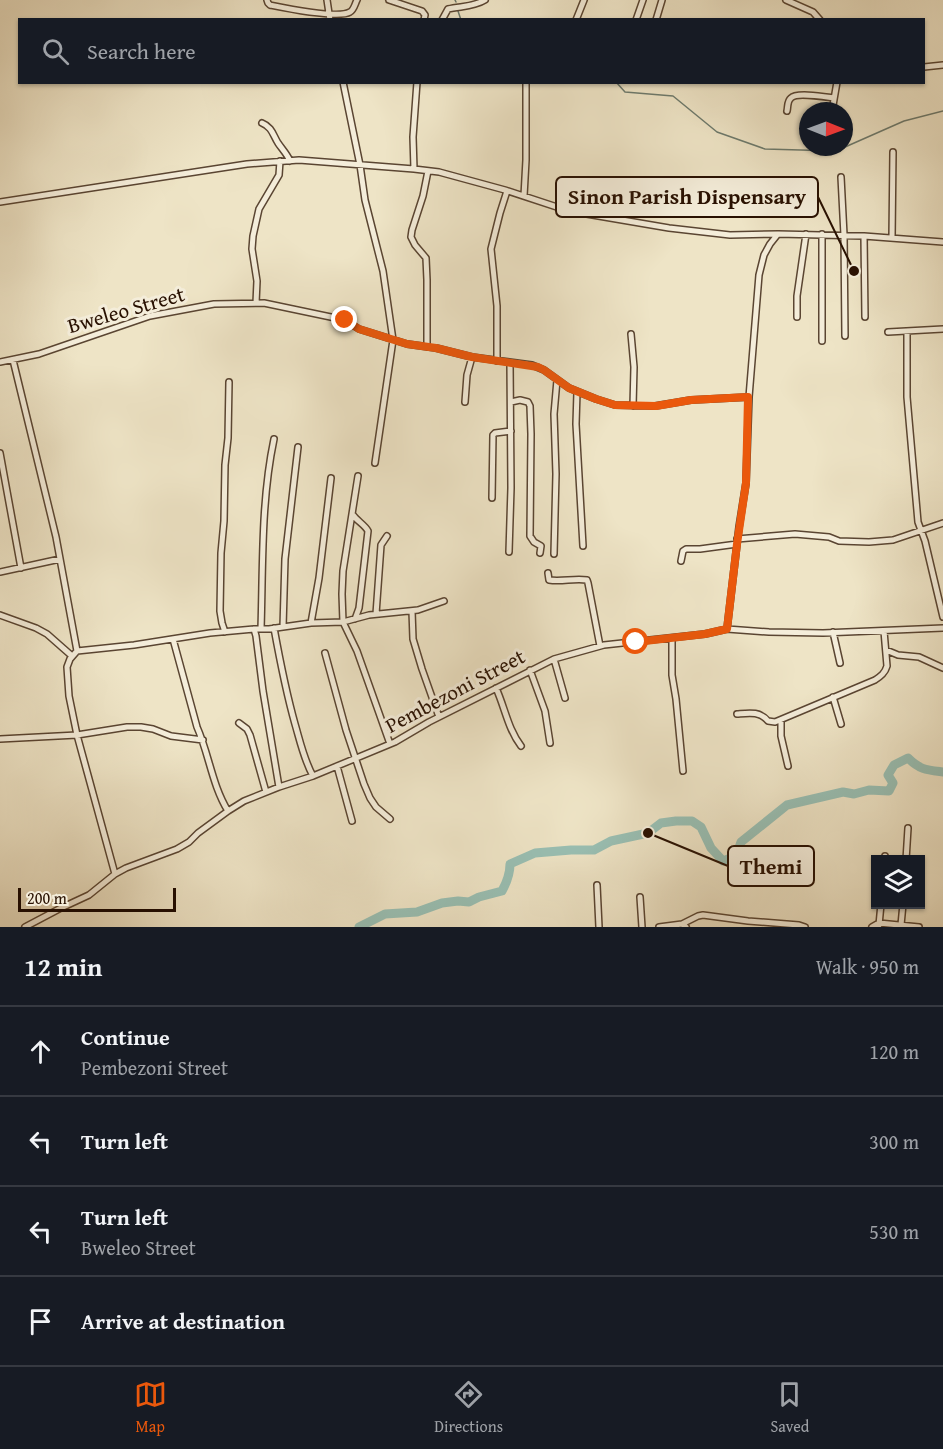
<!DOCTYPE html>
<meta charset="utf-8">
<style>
body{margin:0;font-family:"Gentium Book Plus",serif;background:#20242c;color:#f1f3f6}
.controls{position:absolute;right:18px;bottom:18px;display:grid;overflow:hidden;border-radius:0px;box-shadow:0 2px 4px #0004}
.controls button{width:54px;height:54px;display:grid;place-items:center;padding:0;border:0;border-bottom:2px solid #363941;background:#171b24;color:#f1f3f6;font:30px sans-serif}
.compass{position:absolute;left:799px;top:102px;width:54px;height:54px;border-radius:50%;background:#171b24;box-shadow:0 2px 4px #0004;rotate:91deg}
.scale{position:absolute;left:18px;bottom:15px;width:158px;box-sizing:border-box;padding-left:6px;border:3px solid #281001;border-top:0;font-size:16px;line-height:21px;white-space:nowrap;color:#281001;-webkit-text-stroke:4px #f4edda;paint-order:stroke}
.stop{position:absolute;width:18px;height:18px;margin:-14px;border:4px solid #ea580c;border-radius:50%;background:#fff}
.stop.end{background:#ea580c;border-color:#fff;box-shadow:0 2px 6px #0008}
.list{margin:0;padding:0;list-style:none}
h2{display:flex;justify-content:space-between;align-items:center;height:78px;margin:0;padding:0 24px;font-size:26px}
h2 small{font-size:20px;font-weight:400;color:#9ea1a6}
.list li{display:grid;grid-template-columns:39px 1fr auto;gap:18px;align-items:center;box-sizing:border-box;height:90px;padding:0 24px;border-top:2px solid #363941}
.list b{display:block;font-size:22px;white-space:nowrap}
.list p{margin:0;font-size:20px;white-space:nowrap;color:#9ea1a6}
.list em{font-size:20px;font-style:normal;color:#9ea1a6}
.icon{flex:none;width:33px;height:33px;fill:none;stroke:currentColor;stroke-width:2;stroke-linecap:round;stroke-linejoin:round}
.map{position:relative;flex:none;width:943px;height:927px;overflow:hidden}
.search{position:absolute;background:#171b24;box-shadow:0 2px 4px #0004;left:18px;right:18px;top:18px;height:66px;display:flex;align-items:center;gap:15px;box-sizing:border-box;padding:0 21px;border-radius:0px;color:#9ea1a6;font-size:22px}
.sheet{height:438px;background:#171b24}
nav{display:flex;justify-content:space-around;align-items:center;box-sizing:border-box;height:84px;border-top:2px solid #363941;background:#171b24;font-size:16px;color:#9ea1a6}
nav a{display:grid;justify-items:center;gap:3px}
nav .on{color:#ea580c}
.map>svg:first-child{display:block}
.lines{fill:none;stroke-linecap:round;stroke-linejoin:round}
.stream{stroke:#6c796c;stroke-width:1.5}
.river{stroke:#99bfb3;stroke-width:9}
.street-casing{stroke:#5a4532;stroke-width:8}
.street{stroke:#f4edda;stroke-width:5}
.route{stroke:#ea580c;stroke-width:8}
.labels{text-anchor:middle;stroke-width:6;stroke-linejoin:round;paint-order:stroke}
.street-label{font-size:21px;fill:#281001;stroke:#f4edda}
.leader{fill:none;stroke:#281001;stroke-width:2}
.callout-dot{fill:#281001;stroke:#f4edda;stroke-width:2}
.callout{fill:#f4edda;stroke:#281001;stroke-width:2}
.callout-label{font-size:22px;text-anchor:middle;font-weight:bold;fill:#281001}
</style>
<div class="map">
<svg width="943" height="927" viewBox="0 0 943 927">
<rect width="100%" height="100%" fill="#eee4c6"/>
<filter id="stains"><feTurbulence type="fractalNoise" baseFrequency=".00333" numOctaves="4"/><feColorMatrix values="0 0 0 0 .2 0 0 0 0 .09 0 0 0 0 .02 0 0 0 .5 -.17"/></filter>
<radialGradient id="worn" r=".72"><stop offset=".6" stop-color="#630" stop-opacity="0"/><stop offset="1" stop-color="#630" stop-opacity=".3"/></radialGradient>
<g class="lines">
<path class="stream" d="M455 0 456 2
M458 11 461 20
M616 82 625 92 673 96 717 132 765 149 836 151 904 121 943 111"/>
<path class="river" d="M359 927 385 914 417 912 442 903 458 901 469 902 479 897 502 891C507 882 510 874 510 864L535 853 571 850H594L611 841 648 833 661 823 676 821H692L701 827 711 848 723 861 736 856 741 842 787 805 843 792 854 794 869 790 889 791 893 783 888 775 894 765 908 758C920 770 927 770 943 772"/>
<g class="street-casing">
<path id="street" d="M267 0 268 3 270 5C285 8 338 19 350 12 354 10 355 4 357 0
M327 0 330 20
M389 0 422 11 425 15 424 20
M786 0 813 12 820 20
M442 20 448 9C461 6 474 7 485 0
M576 20 584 0
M636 20 643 0
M656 20 662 0
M924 67 943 65
M343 82 360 165 365 200 383 271 393 340 375 463
M787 111C788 107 787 101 791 98 796 92 826 97 834 98
M832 111 837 82
M262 123C272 127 273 135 278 143 282 149 287 154 290 161
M414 169 413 137 417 82
M841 177 844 235 845 336
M524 196 526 160V82
M0 202 247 164 299 160 414 169 439 172 505 190 569 211 669 228 730 235 778 234
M822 234V341
M864 236 865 317
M892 238 893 152
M256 303 257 281 252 249 253 236 259 209 279 175 280 161
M797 317V296L806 234
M907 331V397L918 522 925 541 943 617
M888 332 943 329
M631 334 634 367 633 406
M427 347V280L426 258 415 245 411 237 412 230 423 196 428 171
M13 360 56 537 77 651 70 659 67 667 69 696 77 735 115 874
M497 361V306L491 249 500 213 507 191
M0 362 39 354 150 316 214 304 264 303 345 320 359 329 407 344 436 348 472 357 532 365 544 370 569 388 596 399 615 405 655 406 691 400 749 397
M577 392 576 424 583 546
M465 402 467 375 472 357
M511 402 520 400 528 402 530 406 531 434 530 536 534 542 541 546 540 553
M0 453 21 568
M358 476 343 571 342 594 343 622 357 651 390 744
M492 498 493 435 495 433 511 431
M353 515C357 521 365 525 368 531L359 608 355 619
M737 539 795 534 829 537 839 541 869 542 893 540 943 523
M509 552 511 488 510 363
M554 554 556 474 554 414 557 380
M681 561 683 551 686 549H700L737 544
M0 572 60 559
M548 573 549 580C562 582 574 578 587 580L588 583 600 646
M412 611 413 639 422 669 439 717
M376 614 381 545 387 536
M0 615 36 628 47 634 72 656
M311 623 319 578 331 478
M283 627 285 559 298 447
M274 628C280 661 286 692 295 724 300 741 304 760 313 776
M254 629 256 636 263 691 279 787
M261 629C263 565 261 501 274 439
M727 629 739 527 746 483 749 397 759 275 764 255 770 244 778 234 864 236 943 242
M225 632 222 623 220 611 221 553 224 521 225 465 228 438 229 382
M833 632 840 663
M672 638V675L676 699 683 771
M173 639 197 727C209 754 212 785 228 811
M886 650 898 655 919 657 943 668
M77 651 134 645 210 633 254 629H269L311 623 343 622 369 615 418 610 444 601
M325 653 346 730 364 784 370 798 376 807 390 819
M554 659 565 698
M530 670 545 711 550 743
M496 688C505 708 508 729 521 746
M833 697 841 724
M737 714C749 713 760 711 768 721L775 722 875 680C881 676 885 673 887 666L884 631
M781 720V736L788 766
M239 723 247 729 250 735 266 792
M0 739 77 735 127 727H141L153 729 171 736 203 740
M337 766 352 821
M885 860V856
M906 860 908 828
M597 885 599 927
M640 897 642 927
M682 924 698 916 703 915 748 921 799 925 805 927
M879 925 881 904
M901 925 903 904
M25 927 61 908 89 895 115 874 126 868 177 849 189 842 198 833 228 811 244 801 279 787 313 776 395 742 429 722 554 659 604 645 705 634 727 629 769 632 823 633 943 628
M659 927 682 924 686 927
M872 927 879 923 919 927"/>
</g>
<use href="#street" class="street"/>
</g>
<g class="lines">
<path class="route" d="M345 320 359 329 407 344 436 348 472 357 538 367 544 370 569 388 596 399 615 405 656 406 691 400 748 397 746 483 737 544 727 629 705 634 636 642"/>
</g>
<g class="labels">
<g class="street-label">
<text transform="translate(126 310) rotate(-16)" y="7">Bweleo Street</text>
<text transform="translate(455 691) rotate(-28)" y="7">Pembezoni Street</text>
</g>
</g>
<path class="leader" d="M854 271L818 197M648 833L728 866"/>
<g class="callout-dot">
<circle cx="854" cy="271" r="6"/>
<circle cx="648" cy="833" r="6"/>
</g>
<g class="callout">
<rect x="556" y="177" width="262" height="40" rx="6"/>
<rect x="728" y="846" width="86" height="40" rx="6"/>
</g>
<g class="callout-label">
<text x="687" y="204">Sinon Parish Dispensary</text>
<text x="771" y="874">Themi</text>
</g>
<rect width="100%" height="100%" filter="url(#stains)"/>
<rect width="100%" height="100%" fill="url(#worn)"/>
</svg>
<div class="controls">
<button><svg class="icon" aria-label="layers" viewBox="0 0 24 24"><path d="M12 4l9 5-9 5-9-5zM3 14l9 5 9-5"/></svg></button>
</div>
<svg class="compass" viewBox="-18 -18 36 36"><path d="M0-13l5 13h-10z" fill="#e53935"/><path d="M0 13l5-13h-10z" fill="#9ea1a6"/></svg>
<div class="scale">200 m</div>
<div class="stop" style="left:636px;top:642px"></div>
<div class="stop end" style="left:345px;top:320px"></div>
<div class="search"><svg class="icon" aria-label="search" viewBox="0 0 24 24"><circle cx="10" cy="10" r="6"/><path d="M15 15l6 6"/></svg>Search here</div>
</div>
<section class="sheet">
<h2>12 min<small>Walk · 950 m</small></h2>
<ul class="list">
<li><svg class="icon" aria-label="ahead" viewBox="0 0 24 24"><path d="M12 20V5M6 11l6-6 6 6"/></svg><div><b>Continue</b><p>Pembezoni Street</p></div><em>120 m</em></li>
<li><svg class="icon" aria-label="left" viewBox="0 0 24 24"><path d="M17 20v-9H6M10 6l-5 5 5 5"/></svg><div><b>Turn left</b></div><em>300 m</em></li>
<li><svg class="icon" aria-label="left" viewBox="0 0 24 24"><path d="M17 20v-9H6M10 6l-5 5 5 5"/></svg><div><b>Turn left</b><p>Bweleo Street</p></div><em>530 m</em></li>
<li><svg class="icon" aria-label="arrive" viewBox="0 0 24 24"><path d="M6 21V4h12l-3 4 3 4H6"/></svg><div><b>Arrive at destination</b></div></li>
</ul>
</section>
<nav>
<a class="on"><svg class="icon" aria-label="map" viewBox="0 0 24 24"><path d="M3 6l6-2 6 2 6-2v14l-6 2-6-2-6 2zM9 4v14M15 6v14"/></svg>Map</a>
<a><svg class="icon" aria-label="directions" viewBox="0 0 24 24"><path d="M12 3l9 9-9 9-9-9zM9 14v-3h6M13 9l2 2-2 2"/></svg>Directions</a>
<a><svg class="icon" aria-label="saved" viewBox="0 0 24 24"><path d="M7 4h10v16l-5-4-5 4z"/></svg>Saved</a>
</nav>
